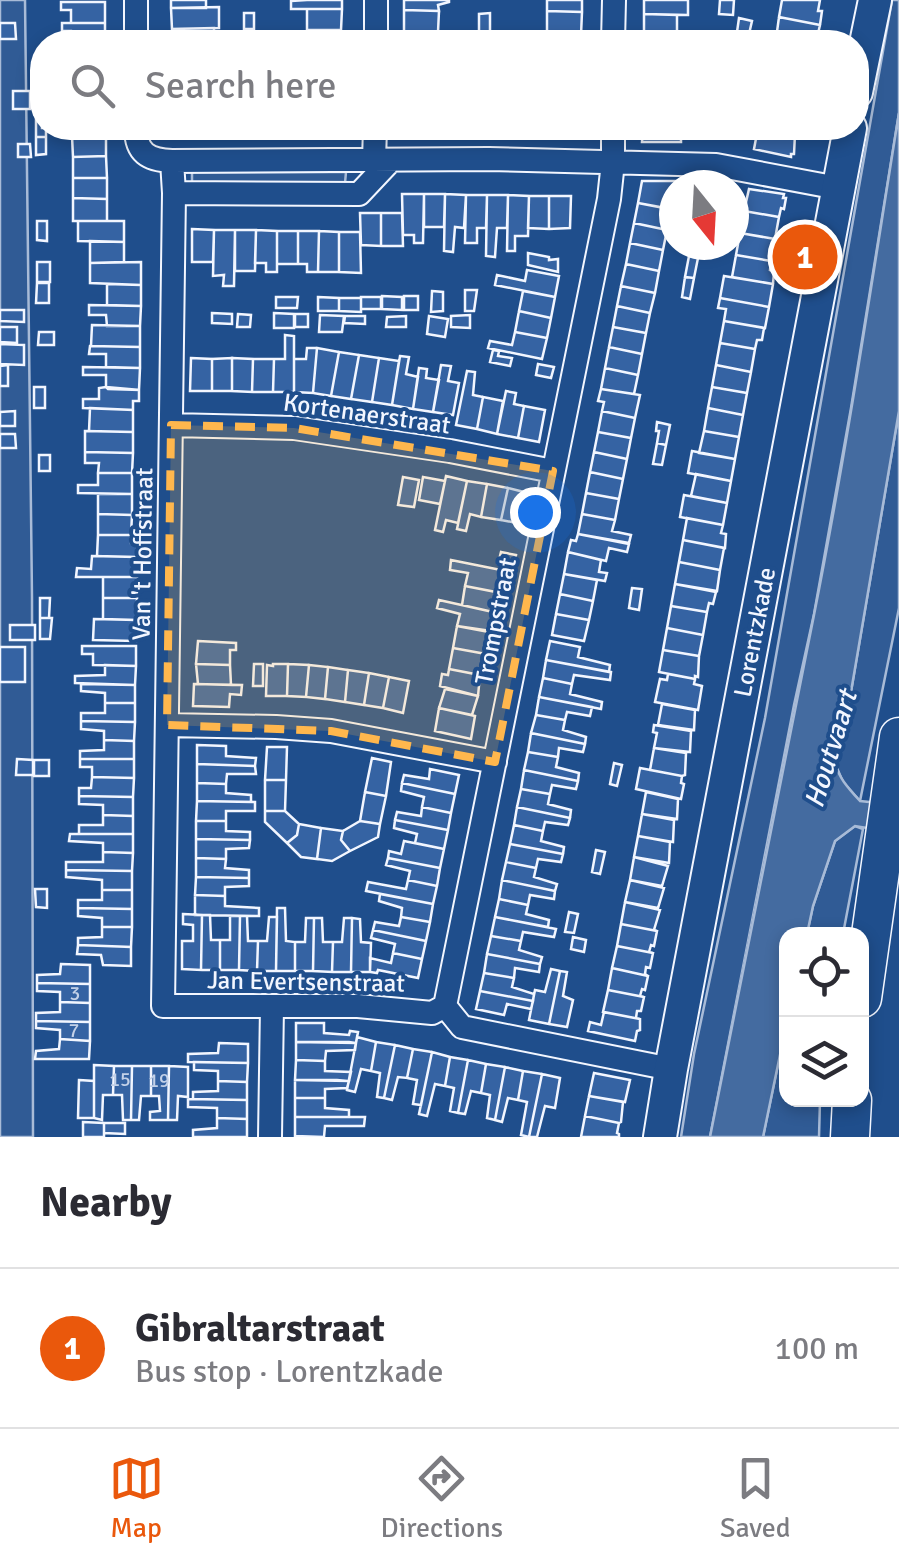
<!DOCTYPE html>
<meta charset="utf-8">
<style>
body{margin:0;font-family:Signika,sans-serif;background:#f7f7f7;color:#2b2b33}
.controls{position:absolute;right:30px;bottom:30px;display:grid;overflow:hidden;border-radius:20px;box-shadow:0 5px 15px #0003}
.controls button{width:90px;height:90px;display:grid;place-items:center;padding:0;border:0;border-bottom:2px solid #e1e1e2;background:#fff;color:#2b2b33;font:50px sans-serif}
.compass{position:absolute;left:659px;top:170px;width:90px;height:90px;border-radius:50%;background:#fff;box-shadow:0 5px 15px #0003;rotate:162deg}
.you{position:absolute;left:535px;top:512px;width:35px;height:35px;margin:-25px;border:8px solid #fff;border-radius:50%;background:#1a73e8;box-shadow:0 0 0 15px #1a73e833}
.badge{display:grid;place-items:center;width:65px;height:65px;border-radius:50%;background:#ea580c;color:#fff;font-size:32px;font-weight:700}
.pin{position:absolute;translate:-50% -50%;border:5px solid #fff;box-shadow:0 2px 10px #0006}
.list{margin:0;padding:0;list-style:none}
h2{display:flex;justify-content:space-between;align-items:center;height:130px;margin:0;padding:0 40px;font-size:42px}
h2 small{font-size:32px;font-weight:400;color:#7c7c81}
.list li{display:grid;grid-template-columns:65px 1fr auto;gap:30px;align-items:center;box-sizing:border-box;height:160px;padding:0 40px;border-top:2px solid #e1e1e2}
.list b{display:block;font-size:38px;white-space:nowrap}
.list p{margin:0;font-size:32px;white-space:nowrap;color:#7c7c81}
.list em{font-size:32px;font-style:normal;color:#7c7c81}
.icon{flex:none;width:55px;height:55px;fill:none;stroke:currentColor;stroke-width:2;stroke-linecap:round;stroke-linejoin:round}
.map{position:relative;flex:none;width:899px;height:1137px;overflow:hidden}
.search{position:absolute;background:#fff;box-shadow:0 5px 15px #0003;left:30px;right:30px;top:30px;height:110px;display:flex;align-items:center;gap:25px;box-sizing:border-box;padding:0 35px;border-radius:40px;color:#7c7c81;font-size:38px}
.sheet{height:290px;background:#fff}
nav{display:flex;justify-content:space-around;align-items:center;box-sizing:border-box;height:140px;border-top:2px solid #e1e1e2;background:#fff;font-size:28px;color:#7c7c81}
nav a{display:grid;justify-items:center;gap:5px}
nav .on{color:#ea580c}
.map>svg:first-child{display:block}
.built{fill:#305b95;stroke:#a8bbd7;stroke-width:2.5}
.water{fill:#446ba0;stroke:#a8bbd7;stroke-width:2.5}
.building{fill:#3563a3;stroke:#f2f6ff;stroke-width:2.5}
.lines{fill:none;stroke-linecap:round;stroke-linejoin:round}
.street-casing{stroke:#f2f6ff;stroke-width:26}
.secondary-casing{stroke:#f2f6ff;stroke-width:36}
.primary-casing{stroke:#f2f6ff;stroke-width:41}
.street{stroke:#1f4e8c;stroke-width:22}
.secondary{stroke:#1f4e8c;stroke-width:32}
.primary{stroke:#1f4e8c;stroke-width:38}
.marked{fill:#ffb74d;fill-opacity:0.2;stroke:#ffb74d;stroke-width:8;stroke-dasharray:20 12;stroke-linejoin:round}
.labels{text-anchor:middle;stroke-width:8;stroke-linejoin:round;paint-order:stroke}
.number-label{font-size:20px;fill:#c3d1e8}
.street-label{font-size:25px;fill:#f2f6ff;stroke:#1f4e8c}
.water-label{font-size:28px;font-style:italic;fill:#f2f6ff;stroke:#1f4e8c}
</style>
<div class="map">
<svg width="899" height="1137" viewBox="0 0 899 1137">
<rect width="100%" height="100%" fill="#1f4e8c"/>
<path class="built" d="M0 0H25L32 597 33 1137H0Z
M892 0H899V113L851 408 814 614 794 705 710 1137H681L694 1054 765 718Z
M192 172H346L344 194H192Z
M899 411V608L860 801 843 782 834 761 846 721Z
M855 826 863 829 843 934H807L813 906 835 841Z
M786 1026V1100H820L819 1137H763Z"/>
<path class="water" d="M899 113V411L846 721C833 764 828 766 860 801L899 805V833L855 826 835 841 813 906 807 934H786V1026L763 1137H710C743 963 778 789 814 615 847 449 872 280 899 113Z"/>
<path class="building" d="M171 0H206V8H171Z
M307 0H342V9H291V1Z
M404 0H449V2L438 5 439 11 404 10Z
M547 0H582V12L547 11Z
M644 0H688V15L644 14Z
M720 0H734L733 15 719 14Z
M782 0H820L818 11H822L820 25 779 17Z
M61 2H105V23H71V10H61Z
M219 7V28L172 29 171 8Z
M307 9H342L341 30H307Z
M404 10 439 11 438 32 404 31Z
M547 11 582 12 581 35 547 34Z
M244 13H254V29H244Z
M490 13V35L479 34V14Z
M644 14 677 15V37L644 35Z
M779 17 820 25 816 42H795L776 39Z
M739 18 752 21 749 34 737 32Z
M0 23H15L16 39H0Z
M62 23H105V42H72L71 31H62Z
M214 28V36H206V42H172V29Z
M307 30H341V42H307Z
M404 31 449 32V42H403Z
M521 33 581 35V42H521Z
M644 35 677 37V42H644Z
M13 91H30V109H13Z
M36 115H42V128H46V137H36Z
M72 128H106V136H72Z
M643 128H681V142H642Z
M758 128 795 134 794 154H791V157L754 149Z
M72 136H106V156L73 157Z
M36 137H46V154L36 155Z
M18 144H30L31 157H18Z
M106 156 107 178H73V157Z
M73 178H107V199L73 198Z
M642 181H676L674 185V210L638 203Z
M749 189 784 194 783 198H786L784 209 781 208 779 217 744 211Z
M402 194H424L423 243H414V235H403Z
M424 194H445L444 227H424Z
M445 194 466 195 464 228 455 227 453 252 444 251Z
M466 195H487L486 228H477V243H465Z
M487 195H508L507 228H497L495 257 486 256Z
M508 195 529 196 528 236H515V251H507Z
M529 196H549V229L528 228Z
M549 196H571L570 228 549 229Z
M73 198 107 199V221H73Z
M638 203 671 209 667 230 634 223Z
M744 211 779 217 775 239 740 233Z
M360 213H381V246L361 245Z
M381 213H402L403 246H381Z
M37 221H47V241L37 240Z
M78 221H124V242L78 241Z
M634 223 667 230 663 250 630 243Z
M192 229 214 230 213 262H192Z
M214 230H235L234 286H223L224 275 213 276Z
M235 230H256L255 271H235Z
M256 230 277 231V272H266V263H255Z
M277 231H298V264H277Z
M298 231H319L318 272H307V264H298Z
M319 231 339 232V272H318Z
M339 232H360L361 273 339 272Z
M740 233 775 239 771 261 736 255Z
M90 241 124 242V262L90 263Z
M630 243 663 250 659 271 626 264Z
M528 253 549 257V260L558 259V272L528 265Z
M736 255 771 261 770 270 774 271 773 284 732 277Z
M689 256 698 258 694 278 685 277Z
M37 262H50V282H37Z
M141 262V285L90 283V263Z
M626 264 659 271 655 293 621 286Z
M527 270 559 276 555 297 495 285 497 275 525 281Z
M724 276 773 284 769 307 720 298Z
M685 277 694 278 690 299 682 297Z
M37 283H49V303H36Z
M107 284 141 285V306L107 305Z
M621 286 655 293 650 313 617 306Z
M465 290H477L474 311H465Z
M432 291 443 292V311L431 312Z
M523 291 555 297 551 318 519 311Z
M382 296 402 297V310L382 309Z
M404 296H418V310H404Z
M276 297H298L297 308H276Z
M318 297 339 298V311H318Z
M361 297H381V309H361Z
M339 298H361V312L339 311Z
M720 298 769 307 765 328 724 321 726 309 718 308Z
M89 305 141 306 140 326H107L106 315H89Z
M617 306 650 313 646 333 613 327Z
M0 310H24V322L0 321Z
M519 311 551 318 547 338 515 332Z
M212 313 232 314V324L212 323Z
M274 313 294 314V328H274Z
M238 314 251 315 250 327H237Z
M295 314H308V327H295Z
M320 315 344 316 342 332H319Z
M470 315V328L451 327V316Z
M345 316H365V324L344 323Z
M406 316V327H386L387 317Z
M429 316 448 319 445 337 427 334Z
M724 321 764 328 762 340H757L755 349 720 343Z
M92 325 140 326V347L91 346Z
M0 327H17V343L0 342Z
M613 327 646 333 642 354 609 347Z
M39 332H54V345H38Z
M515 332 547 338 542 359 488 348 490 341 512 345Z
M285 335 294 336V392H273L274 359H285Z
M720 343 755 349 751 372 716 365Z
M0 344 24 345V365L0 364Z
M90 346 140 347V368L106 367V354H89Z
M609 347 642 354 638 375 605 368Z
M307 348H317L313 393 294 392V359H306Z
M317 348 339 352 331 396 313 393Z
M493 350 499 351 498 356 512 358 510 366 490 362Z
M339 352 359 355 351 399 331 396Z
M359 355 379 358 372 402 351 399Z
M400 356 409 357 406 374 418 377 413 409 392 405Z
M191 358 212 359V391H190Z
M232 358 253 359 252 392 232 391Z
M232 358V391H212V359Z
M379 358 399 361 392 405 372 402Z
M253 359H274L273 392H252Z
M538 364 554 367 551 378 536 375Z
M8 365V386H0V366Z
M441 365 451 366 448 381 459 383 453 415 433 412Z
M716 365 751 372 747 393 712 387Z
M83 367 140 368 139 390 108 389 106 387V375H83Z
M419 368 427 369 426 378 439 380 433 412 413 409Z
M605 368 638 375 634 394 601 389Z
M467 371 475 372 473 395 483 397 477 429 456 425Z
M34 387H45V408H34Z
M106 387 139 390V401H133V410L83 408V399H99V388Z
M712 387 747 393 743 415 708 408Z
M601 389 640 395 635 418 602 411 604 402 598 401Z
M506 391 516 393 514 404 524 406 518 438 497 434Z
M483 397 503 401 497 434 477 429Z
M524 406 545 410 539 442 518 438Z
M90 408 133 410V432L89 431Z
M708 408 743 415 739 437 704 431Z
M15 411V426H0V412Z
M602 411 635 418 631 438 598 432Z
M657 422 670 425 666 445 657 443 659 431H656Z
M85 431 133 432V453L85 452Z
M704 431 739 437 735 459 699 453Z
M598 432 631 438 627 459 594 452Z
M0 434H15L16 448H0Z
M657 443 666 445 662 465 653 464Z
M692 451 735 459 731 481 688 473Z
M85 452 133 453 132 473H98L99 463H85Z
M594 452 627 459 623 479 590 472Z
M39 455H50V471H39Z
M590 472 623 479 619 499 586 493Z
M98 473H132V494L78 493V485H98Z
M696 474 731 481 727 503 691 496Z
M446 476 467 481 458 523 446 520 443 532 435 530Z
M403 477 419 480 414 507 398 505Z
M423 477 445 481 440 504 419 500Z
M467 481 487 484 481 517 470 514 466 531 457 529Z
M487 484 508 488 501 520 481 517Z
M508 488 528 493 522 524 501 520Z
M586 493 619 499 615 520 582 514Z
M98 494H132V515L98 514Z
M684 495 727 503 723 525 680 517Z
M98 514 132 515 131 535H98Z
M582 514 615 520 612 531 631 535 629 543 578 534Z
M687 518 723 525 721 533 726 534 725 548 683 540Z
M578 534 629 544 627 552 609 548 606 561 568 552 571 540 576 541Z
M98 535H131V543H137V557L97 556Z
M683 540 724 548 720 570 679 562Z
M501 552 516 555 514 567 498 564Z
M568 552 601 560 599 572 607 573 605 581 564 574Z
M92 556 137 557V577H76L77 568 91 569Z
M451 560 501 570 499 590 497 589 496 592 465 586 468 573 450 570Z
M679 562 720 570 717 591 675 584Z
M564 574 597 580 593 601 560 594Z
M103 577H137V598H103Z
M675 584 716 592 713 604 709 603 707 612 671 606Z
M465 586 496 592 495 610 493 612 462 605Z
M632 588 642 589 639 610 629 608Z
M560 594 593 601 589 620 556 614Z
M40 598H50L49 618H40Z
M103 598H137V620L103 619Z
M439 600 493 612 491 631 457 626 460 614 437 608Z
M671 606 707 612 703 635 667 628Z
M556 614 589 620 584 641 552 635Z
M40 618H52L50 639H40Z
M94 619 137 620 136 641 93 640Z
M10 625H35V640H10Z
M457 626 489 632 486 654 453 648Z
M667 628 703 635 699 656 663 650Z
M198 641 236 643V650H230V665L196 664Z
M550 641 580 647 578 657 610 665 609 672 546 660Z
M82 646H136V666L93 665V654H82Z
M0 647H25V682H0Z
M453 648 486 654 480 675 449 669Z
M663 650 699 656 698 677 695 676V679L659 672Z
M546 660 611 672 610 680 574 675 572 684 543 678Z
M196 664 230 665 231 685 198 684Z
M254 664H263V686H253Z
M273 664H288L287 696H266L267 665 273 666Z
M288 664 309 665 306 697 287 696Z
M105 665 136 666 135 685 75 683V676L105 675Z
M309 665 328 667 325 699 306 697Z
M328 667 348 670 345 702 325 699Z
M449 669 480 675 478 696 440 686 442 674 448 675Z
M348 670 369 673 364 705 345 702Z
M369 673 389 677 383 708 364 705Z
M668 674 695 679 694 684 702 686 698 710 655 702 660 679 667 680Z
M389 677 409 681 403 713 383 708Z
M543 678 572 684 570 694 602 702 601 709 539 697Z
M81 684 135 685V703H105V693L81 691Z
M194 684 242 685 241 695 230 694 229 707 193 706Z
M445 689 478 696 472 715 439 708Z
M539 697 592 707 590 716 567 712 565 720 536 715Z
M105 703H135V722L81 721V713H105Z
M662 704 695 710 694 730 658 725Z
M439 708 475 716 471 739 435 731Z
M536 715 565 720 563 730 586 737 585 744 531 733Z
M81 721 135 722 134 741 104 740V731L81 729Z
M654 725 691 731 690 752 654 748 657 733 653 732Z
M531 733 585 744 583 752 559 748 558 757 528 752Z
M104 740 134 741V759H80V751L104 750Z
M197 745 226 746V756L256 758 255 766 197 764Z
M267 747H287L286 780H265Z
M654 748 686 753 685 775 682 776 650 770Z
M528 752 558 757 556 767 579 773 578 781 524 770Z
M372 758 391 762 386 796 365 792Z
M17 759 33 760V775H16Z
M80 759H134V778L92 777V767H80Z
M34 760H49V776H34Z
M614 763 622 765 617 786 610 784Z
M197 764 255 766 256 774H227L226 784 197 783Z
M640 768 682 776 681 783 684 784 681 799 636 789Z
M430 769 459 775 455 794 402 783 404 775 429 779Z
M524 770 578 781 576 789 552 785 550 794 521 789Z
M92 777 134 778 133 797 79 796V788H91Z
M265 780H286L285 811H265Z
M197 783 226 784V793L251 795V802L197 801Z
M402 783 455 794 451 813 422 807 424 797 401 791Z
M521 789 550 794 548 804 571 810 570 818 517 807Z
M365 792 386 796 380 824 360 821Z
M646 792 678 799 677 819 642 814Z
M79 796 133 797V816L103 815V805L79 804Z
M197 801 255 802V811H226V821H196Z
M422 807 451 813 448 830 395 820 397 812 421 816Z
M517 807 570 818 568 825 545 822 543 831 514 825Z
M265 811H285L299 824 297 835 287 843 265 822Z
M642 814 674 820 673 842 638 836Z
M103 815 133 816V834H79V825H103Z
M395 820 448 830 444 849 415 843 417 834 394 828Z
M196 821H226V831L250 832V840L196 839Z
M360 821 380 824 378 837 350 851 341 840 343 831Z
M299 824 321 828 317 859 301 857 287 843 297 835Z
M514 825 543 831 541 841 564 847 563 854 510 844Z
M321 828 343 831 341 840 350 851 332 861 317 859Z
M70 834H133V853L103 852V843L69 841Z
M638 836 670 842 669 863 634 857Z
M196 839 250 840 249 848 226 849V859L196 858Z
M404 841 444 849 440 868 388 858 389 851 401 854Z
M510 844 563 854 561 862 538 859 536 868 506 862Z
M596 850 605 852 600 874 592 872Z
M103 852 133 853 132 871 66 870V862H103Z
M634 857 668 866 662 886 630 880Z
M196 858 226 859 225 868 249 870V878L196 877Z
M388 858 440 868 437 886 408 880 410 871 386 865Z
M506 862 536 868 534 877 557 884 555 891 502 880Z
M66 870 132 871V890H102V880L66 877Z
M196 877 249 878V886L225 887V896L195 895Z
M408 880 437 886 433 904 366 891 368 882 406 889Z
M502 880 555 891 554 899 530 895 528 905 499 899Z
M630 880 664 888 658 908 625 902Z
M35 889H47V908L36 907Z
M102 890H132V909L78 908V900H102Z
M380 894 433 904 430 922 401 917 402 908 379 901Z
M195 895 225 896V906L259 908V916L195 915Z
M499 899 528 905 526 914 549 920 548 927 495 917Z
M625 902 660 910 654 930 657 931 621 924Z
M78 908 132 909V927H102V918L78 916Z
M277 908H285L286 941 295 942V971H276Z
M569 912 578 914 574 933 565 932Z
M183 914 202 915 201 970 182 969V941H193V925L183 924Z
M202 915H210L211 940H220V970H201Z
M230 916H240L239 970H220V940H230Z
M240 916H247L248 941H258L257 971 239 970Z
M269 917H277L276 971H257L258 941H267Z
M401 917 430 922 426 941 373 930 375 922 399 926Z
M495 917 556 929 554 937 523 932 521 941 491 936Z
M306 918H314L313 971H295V942H305Z
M314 918H322L323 942H333L332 972 313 971Z
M344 918H352L351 972H332L333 942H342Z
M352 918 360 919 361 942 371 943 370 972H351Z
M621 924 657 931 654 946 651 945 649 952 653 953 617 946Z
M102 927H132L131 947 78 945V938L102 937Z
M373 930 426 941 422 959 393 953 395 944 371 938Z
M491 936 521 941 519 950 542 957 540 964 487 954Z
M573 937 586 940 584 952 571 949Z
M78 945 131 947V966L103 965 101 955 77 954Z
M617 946 653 953 650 968 646 967 645 974 648 976 612 968Z
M393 953 422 959 418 978 378 970 377 973 370 972V958L391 963Z
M487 954 540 964 539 972 515 968 514 978 484 973Z
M61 964 90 965V984L37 983V975L60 974Z
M612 968 648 976 645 990 642 989 640 996 644 997 608 990Z
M551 969 560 971 549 1024 529 1020 535 990 545 992Z
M560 971 567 972 563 996 573 1000 567 1027 549 1024Z
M484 973 514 978 512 987 534 994 533 1001 480 991Z
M37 983 90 984V1003L60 1002V992L37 991Z
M608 990 644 997 641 1011H637L636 1018 640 1019 603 1012Z
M480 991 533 1001 531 1009 507 1004 504 1015 476 1009Z
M60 1002 90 1003V1022L36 1021V1013L60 1012Z
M604 1012 640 1019V1030L637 1031 635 1041 588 1031 590 1022 601 1025Z
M36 1021 90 1022V1041L60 1039V1030L36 1028Z
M296 1023H324V1033L349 1035 350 1031 358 1032 356 1043 296 1042Z
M357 1037 376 1042 371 1071 361 1069 355 1092 347 1090Z
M60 1039 90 1041 89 1059H35L36 1051 59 1049Z
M296 1042H349L356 1043 355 1050 326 1051 325 1061 296 1060Z
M376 1042 395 1045 384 1098 377 1097 380 1073 371 1071Z
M219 1043 248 1044V1063L188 1062V1054L218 1053Z
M395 1045 413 1049 407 1078 398 1077 392 1100 384 1098Z
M413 1049 432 1052 421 1105 413 1104 417 1080 407 1078Z
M432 1052 450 1057 445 1086 435 1084 427 1116 419 1114Z
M450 1057 468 1060 458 1113 450 1111 454 1088 445 1086Z
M296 1060 325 1061V1071L351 1072 349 1081 295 1080Z
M468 1060 486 1064 481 1093 471 1091 465 1114 458 1113Z
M194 1062 248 1063 247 1082 218 1081V1071L194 1070Z
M486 1064 505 1067 495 1120 487 1118 490 1095 481 1093Z
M94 1065 114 1066 113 1095H103L102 1120 94 1118Z
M114 1066H132L131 1120H123L122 1095H113Z
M132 1066H151V1096H141L139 1120H131Z
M151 1066H169L168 1120H150V1112L160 1111 159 1096H151Z
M169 1066 188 1067V1097L178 1096 177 1120H168Z
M505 1067 523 1071 518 1100 508 1098 502 1122 495 1120Z
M523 1071 542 1074 529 1137 521 1135 527 1102 518 1100Z
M594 1073 630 1080 625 1102 589 1096Z
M542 1074 560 1078 555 1108 545 1106 537 1137H529Z
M79 1080 94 1081V1118H78Z
M295 1080H337L349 1081 347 1088 325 1089V1098H295Z
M218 1081 247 1082V1100L193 1099V1092L218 1091Z
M589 1096 623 1102 621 1122 619 1123 585 1116Z
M295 1098H325V1108L349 1110V1117H295Z
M188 1099 247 1100V1119L217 1118V1108L188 1107Z
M585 1116 619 1123 617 1133 619 1134V1137H581Z
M295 1117H365L364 1126H325L324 1137 295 1136Z
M217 1118 247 1119V1137H193V1130L217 1128Z
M83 1122 104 1123V1137H83Z
M104 1123H125V1134L104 1133Z"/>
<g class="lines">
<g class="street-casing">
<path id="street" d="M136 0V42
M376 42V0
M613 42 614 0
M136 128C136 153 148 160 172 161L174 193 163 1006H358L432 1013 445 1006
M374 160 375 128
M172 161 489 159 716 165 838 188
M174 193 359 194 391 160
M171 425 294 428 450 451 553 471
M167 725 276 727 331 731 495 762
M445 1006 609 199 613 162V128
M445 1006 462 1027 671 1069
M270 1137 272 1006"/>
</g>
<g class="secondary-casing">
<path id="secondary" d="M856 92 875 0
M660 1137 671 1069 850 128"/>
</g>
<g class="primary-casing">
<path id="primary" d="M862 998 899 737
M850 1137 852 1100"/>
</g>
<use href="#street" class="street"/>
<use href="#secondary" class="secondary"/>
<use href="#primary" class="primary"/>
</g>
<path class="marked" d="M171 425 294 428 553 471 495 762 331 731 167 725Z"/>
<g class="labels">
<g class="number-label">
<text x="75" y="1000">3</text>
<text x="74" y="1037">7</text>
<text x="120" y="1086">15</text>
<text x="159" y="1087">19</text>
</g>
<g class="street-label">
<text transform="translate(367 413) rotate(8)" y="9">Kortenaerstraat</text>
<text transform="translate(142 554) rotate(-89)" y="9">Van 't Hoffstraat</text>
<text transform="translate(495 621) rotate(-79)" y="9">Trompstraat</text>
<text transform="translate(754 632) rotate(-79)" y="9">Lorentzkade</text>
<text transform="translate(306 981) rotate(1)" y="9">Jan Evertsenstraat</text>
</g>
<g class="water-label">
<text transform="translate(830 749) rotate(-73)" y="10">Houtvaart</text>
</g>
</g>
</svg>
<div class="controls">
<button><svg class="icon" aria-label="locate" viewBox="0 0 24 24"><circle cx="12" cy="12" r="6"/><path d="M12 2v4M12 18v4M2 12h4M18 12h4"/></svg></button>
<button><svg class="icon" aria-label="layers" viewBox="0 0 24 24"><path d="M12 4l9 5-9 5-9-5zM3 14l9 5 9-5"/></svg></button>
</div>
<svg class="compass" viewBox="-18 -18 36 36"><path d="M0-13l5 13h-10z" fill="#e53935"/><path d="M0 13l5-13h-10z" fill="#7c7c81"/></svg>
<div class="you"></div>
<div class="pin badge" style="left:805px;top:257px">1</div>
<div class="search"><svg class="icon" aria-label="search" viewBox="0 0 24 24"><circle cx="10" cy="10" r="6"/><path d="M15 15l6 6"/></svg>Search here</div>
</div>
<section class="sheet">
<h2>Nearby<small></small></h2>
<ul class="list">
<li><span class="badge">1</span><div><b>Gibraltarstraat</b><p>Bus stop · Lorentzkade</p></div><em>100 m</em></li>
</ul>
</section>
<nav>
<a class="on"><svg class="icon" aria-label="map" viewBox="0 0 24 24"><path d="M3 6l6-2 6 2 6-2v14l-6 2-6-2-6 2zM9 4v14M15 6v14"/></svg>Map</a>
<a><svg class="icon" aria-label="directions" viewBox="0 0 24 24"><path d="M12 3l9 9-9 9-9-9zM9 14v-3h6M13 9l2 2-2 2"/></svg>Directions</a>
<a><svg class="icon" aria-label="saved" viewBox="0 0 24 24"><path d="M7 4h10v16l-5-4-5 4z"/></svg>Saved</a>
</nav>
